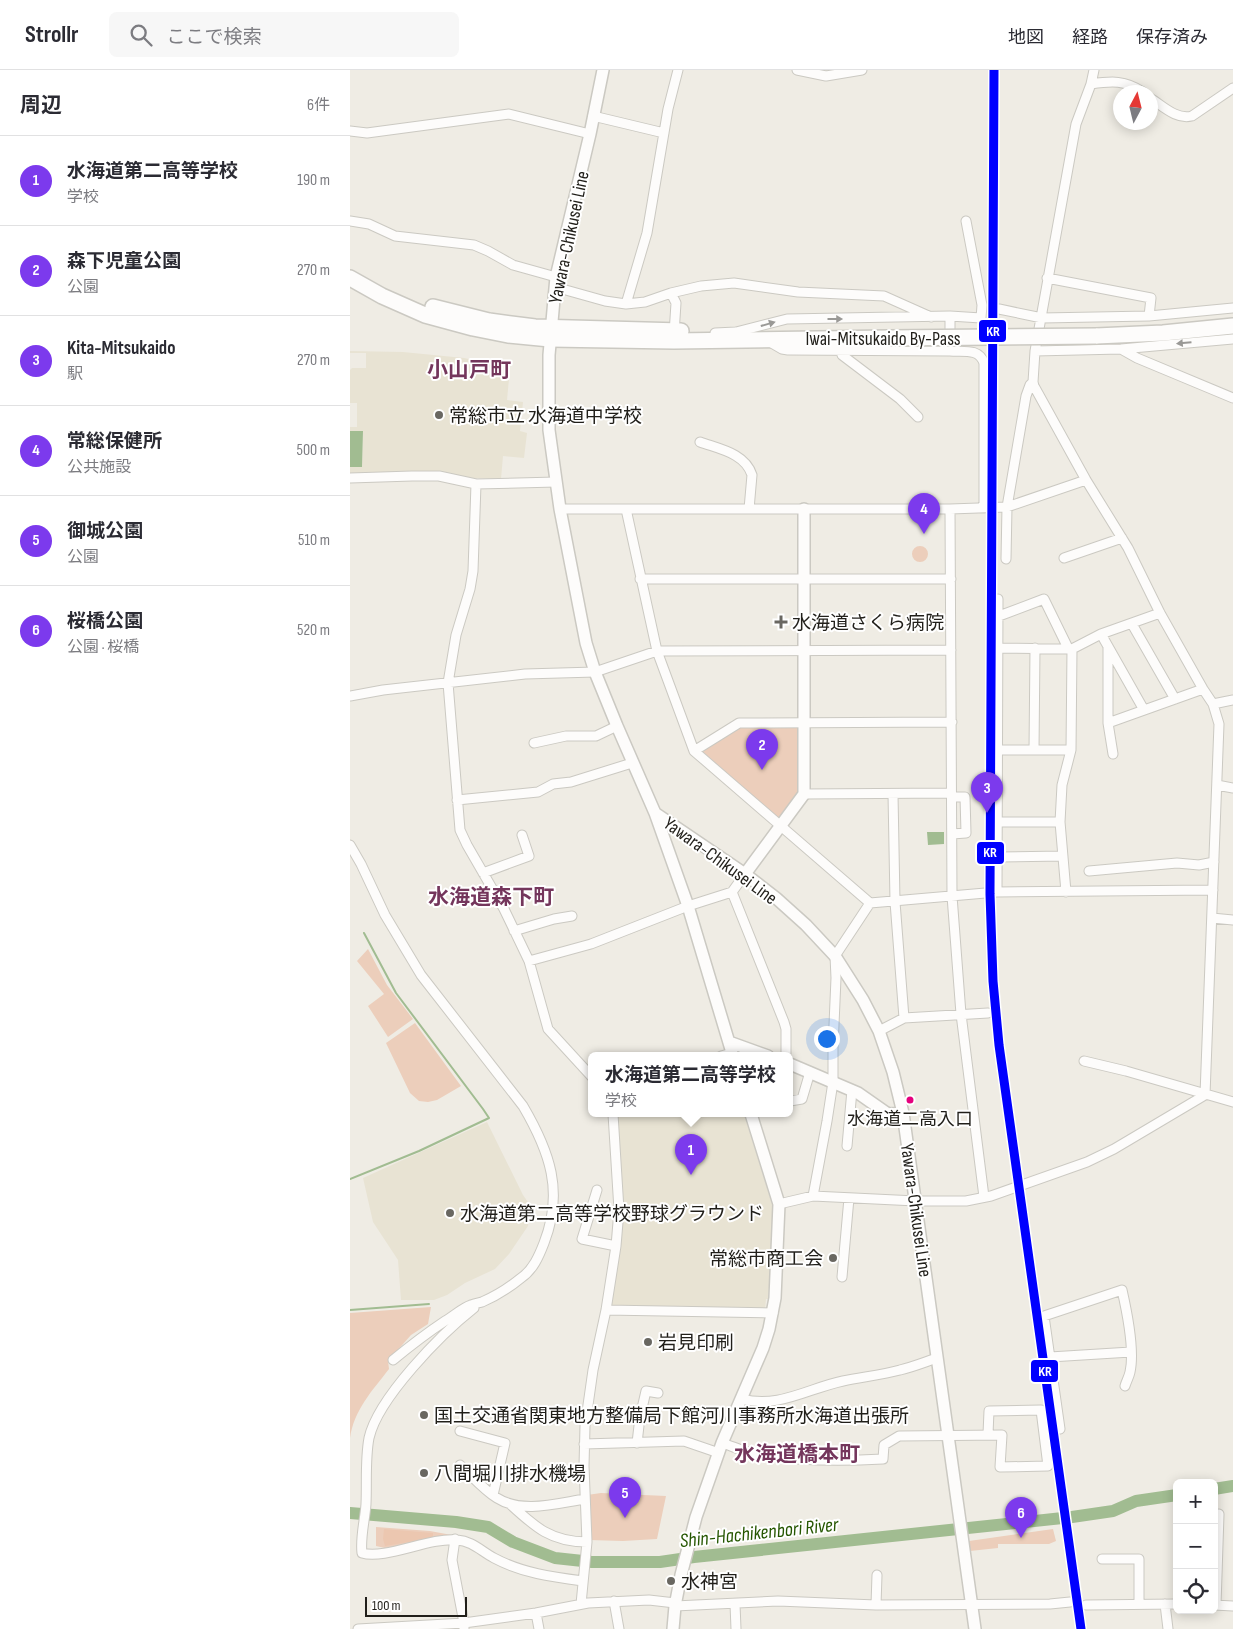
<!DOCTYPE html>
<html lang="ja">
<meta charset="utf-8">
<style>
body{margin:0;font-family:"Sofia Sans Condensed","Noto Sans JP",sans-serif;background:#f7f7f7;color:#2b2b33}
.controls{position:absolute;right:15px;bottom:15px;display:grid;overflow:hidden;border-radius:8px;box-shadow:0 2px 12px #0003}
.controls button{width:45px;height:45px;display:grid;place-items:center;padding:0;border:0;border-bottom:1px solid #e1e1e2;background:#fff;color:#2b2b33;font:25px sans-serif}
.compass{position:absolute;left:763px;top:15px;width:45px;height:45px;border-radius:50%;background:#fff;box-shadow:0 2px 12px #0003;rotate:7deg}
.scale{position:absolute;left:15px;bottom:12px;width:102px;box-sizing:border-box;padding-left:5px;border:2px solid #211f1a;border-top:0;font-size:14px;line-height:18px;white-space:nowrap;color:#211f1a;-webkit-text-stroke:4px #fff;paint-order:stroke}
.you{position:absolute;left:476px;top:968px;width:18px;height:18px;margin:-12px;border:4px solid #fff;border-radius:50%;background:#1a73e8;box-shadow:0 0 0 8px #1a73e833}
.badge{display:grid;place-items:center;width:32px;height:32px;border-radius:50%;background:#7c3aed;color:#fff;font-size:16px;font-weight:700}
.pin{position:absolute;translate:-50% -41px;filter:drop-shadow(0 1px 2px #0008)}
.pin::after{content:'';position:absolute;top:26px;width:18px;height:15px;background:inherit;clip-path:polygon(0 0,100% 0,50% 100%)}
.popup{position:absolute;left:238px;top:982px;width:205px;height:65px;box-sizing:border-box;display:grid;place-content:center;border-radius:8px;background:#fff;filter:drop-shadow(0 1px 4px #0005);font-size:16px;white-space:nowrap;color:#7c7c81}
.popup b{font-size:19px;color:#2b2b33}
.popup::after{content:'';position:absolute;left:50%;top:100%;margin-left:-10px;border:10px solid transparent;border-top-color:#fff}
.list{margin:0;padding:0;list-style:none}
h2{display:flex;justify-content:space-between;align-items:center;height:65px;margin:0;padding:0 20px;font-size:21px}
h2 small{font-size:16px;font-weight:400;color:#7c7c81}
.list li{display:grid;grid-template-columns:32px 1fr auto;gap:15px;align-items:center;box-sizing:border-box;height:90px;padding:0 20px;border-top:1px solid #e1e1e2}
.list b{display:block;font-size:19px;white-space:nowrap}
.list p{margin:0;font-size:16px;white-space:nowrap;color:#7c7c81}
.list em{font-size:16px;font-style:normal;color:#7c7c81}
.icon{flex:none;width:28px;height:28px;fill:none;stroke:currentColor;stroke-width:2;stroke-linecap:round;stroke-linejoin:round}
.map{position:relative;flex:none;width:883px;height:1559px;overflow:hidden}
header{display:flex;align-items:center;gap:30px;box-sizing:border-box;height:70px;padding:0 25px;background:#fff;border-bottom:1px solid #e1e1e2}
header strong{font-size:24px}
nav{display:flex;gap:28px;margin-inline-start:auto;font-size:18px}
.search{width:350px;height:45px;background:#f7f7f7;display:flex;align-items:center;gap:12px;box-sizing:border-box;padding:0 18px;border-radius:8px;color:#7c7c81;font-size:19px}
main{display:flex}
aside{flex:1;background:#fff}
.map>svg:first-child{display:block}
.built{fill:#e8e3d3}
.green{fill:#eccebb}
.forest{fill:#ecc7b0}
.water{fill:#a1bc91}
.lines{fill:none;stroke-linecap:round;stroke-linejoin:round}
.stream{stroke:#a1bc91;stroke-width:2}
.river{stroke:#a1bc91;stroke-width:12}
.street-casing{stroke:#cbc9c2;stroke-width:11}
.secondary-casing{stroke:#cbc9c2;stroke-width:14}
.highway-casing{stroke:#cbc9c2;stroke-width:18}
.street{stroke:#fdfcfb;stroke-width:9}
.secondary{stroke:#fdfcfb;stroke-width:11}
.highway{stroke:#fdfcfb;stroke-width:15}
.highway-bridge-casing{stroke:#cbc9c2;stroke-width:18;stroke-linecap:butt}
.highway-bridge{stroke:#fdfcfb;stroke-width:15}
.rail-1-casing{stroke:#fff;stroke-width:12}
.rail-1{stroke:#00f;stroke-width:9}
.oneway{fill:#9a9996}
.poi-dot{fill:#696761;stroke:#fff;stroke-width:2}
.bus-dot{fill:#e5007d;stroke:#fff;stroke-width:2}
.labels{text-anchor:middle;stroke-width:4;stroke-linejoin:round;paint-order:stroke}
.bus-label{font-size:18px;fill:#211f1a;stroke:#fff}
.street-label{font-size:19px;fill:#211f1a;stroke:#fff}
.poi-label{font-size:19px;fill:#211f1a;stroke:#fff;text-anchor:start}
.water-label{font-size:20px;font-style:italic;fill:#255600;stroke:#fff}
.quarter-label{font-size:21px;font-weight:bold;fill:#74365c;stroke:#fff}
.line-badge{stroke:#fff;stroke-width:2}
.badge-label{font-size:14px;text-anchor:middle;font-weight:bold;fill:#fff}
</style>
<header>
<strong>Strollr</strong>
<div class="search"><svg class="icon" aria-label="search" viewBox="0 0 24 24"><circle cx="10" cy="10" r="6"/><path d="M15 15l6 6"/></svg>ここで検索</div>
<nav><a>地図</a><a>経路</a><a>保存済み</a></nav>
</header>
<main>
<aside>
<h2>周辺<small>6件</small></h2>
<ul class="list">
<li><span class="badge">1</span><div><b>水海道第二高等学校</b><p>学校</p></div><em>190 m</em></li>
<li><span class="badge">2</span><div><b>森下児童公園</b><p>公園</p></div><em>270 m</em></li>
<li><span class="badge">3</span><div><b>Kita-Mitsukaido</b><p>駅</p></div><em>270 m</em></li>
<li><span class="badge">4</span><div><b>常総保健所</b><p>公共施設</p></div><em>500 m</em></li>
<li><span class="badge">5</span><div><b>御城公園</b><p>公園</p></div><em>510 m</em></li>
<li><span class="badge">6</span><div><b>桜橋公園</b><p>公園 · 桜橋</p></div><em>520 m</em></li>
</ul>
</aside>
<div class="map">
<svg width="883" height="1559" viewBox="0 0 883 1559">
<rect width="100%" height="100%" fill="#efece4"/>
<path class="built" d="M0 281 53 282 114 288 160 298 157 330 173 332 170 361 177 363 174 388 153 386 151 409 124 408 100 405H0V397H12L13 362 0 361V357H7V333H0V300L2 298H16V283H0Z
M265 1044H394L422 1134 424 1149 418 1229H416L415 1240 258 1236 267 1183Z
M137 1052 173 1125 180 1135 178 1156 159 1184 145 1199 115 1213 97 1225 84 1230H51L48 1190 23 1152 13 1108Z"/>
<path class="green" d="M562 484a8 8 0 1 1 16 0a8 8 0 1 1-16 0Z
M388 656H451L452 717 429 751 351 683Z
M18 879 37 915 63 949 38 967 18 936 34 924 7 891Z
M65 953 111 1016 87 1030 78 1032 69 1031 60 1023 36 973Z
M81 1237 78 1254 61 1265 38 1291 39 1299C22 1321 4 1340 0 1368V1243Z
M251 1423 316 1426 307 1469 273 1471 239 1470 237 1425Z
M26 1457 80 1461 107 1466 35 1478 26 1476Z
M703 1459 706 1471 699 1474H648V1478L620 1481 619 1471Z"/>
<path class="forest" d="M34 1459 83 1463V1468L35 1476 33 1469Z"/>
<path class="water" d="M0 361H13L12 397H0Z
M577 762H594V774L578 775Z"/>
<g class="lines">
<path class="stream" d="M0 1109 69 1081 139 1048 133 1039 46 923 14 863
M0 1240 79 1234"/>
<path class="river" d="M864 1419 883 1416
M0 1443 106 1452 138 1457 163 1472 205 1488 242 1492H310L344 1487 722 1447 763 1441 786 1431 827 1425"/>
<g class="street-casing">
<path id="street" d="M447 0 476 6 512 0
M744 0 741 14 726 54 685 281 683 312 684 316 736 410 778 478 810 543 853 619 863 634 869 654 855 1025
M741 14C762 11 775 10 793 22
M800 28C813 36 826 50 842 46L883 18
M243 46 314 63
M0 61 17 63 159 44 240 64
M0 151 19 154 45 166 124 175 138 181 163 195 206 207
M697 208 801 228 799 246
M205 217 255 231 276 234 295 232 321 223 351 216 384 213 448 222 534 226 581 247
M321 223 326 233 324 264
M276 234 297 163 318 39 328 0
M649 239 692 248 799 246 883 238
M600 246 631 248 632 235 616 151
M365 263 386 262 437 249 600 246V270
M420 272 432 279 438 280 600 281C614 282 629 278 634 293V438
M771 279 787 288 883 328
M491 281 492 285 550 329 568 347
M685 281 771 279 883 269
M350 372C369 379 395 383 402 405L399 439
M0 408 62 406H89L126 414 206 412
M126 414 123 501 120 519 106 565 98 613 110 760 117 775 154 839 179 891 198 959 242 1007
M210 439H600L657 437 736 410
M276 439 307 581 344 681 520 833 647 822 863 820
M600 439 602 826 611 944 634 1127
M714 488 772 468
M656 489 657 437 676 326 680 315 683 312
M290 509H601
M649 546 694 529 718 578
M782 554 825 629
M751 564 794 640
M758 577V653L763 684
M648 578 722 579 751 564 810 543
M0 626 33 620 175 604 245 602 307 581 601 580
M863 634 883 630
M758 653 853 619
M184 673 216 666H246L267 656
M648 680H721
M684 680 685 578
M344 681 389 653 602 652
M867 715 883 718
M454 724 601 723
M543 724 545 832 554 948
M602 727H615L616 763 602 764
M107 730 188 722 203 714 221 712 282 693
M648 752H710
M0 775 11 794 35 845 71 905 173 1036C200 1082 214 1122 194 1173 189 1186 183 1200 171 1208 160 1217 146 1226 132 1232 129 1233 125 1233 121 1235 112 1238 104 1246 95 1251 77 1263 60 1276 43 1290
M648 787 713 786
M739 801 827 793 849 795 864 792
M133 803 179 786 172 765
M382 822 434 952 436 959V986
M647 822 648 529
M716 822 710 752 712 715 721 680 722 579
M862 848 883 850
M164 861 204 849 222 846
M179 891 241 874 338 836 382 822 395 804
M529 961 554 948 638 943
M371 986 382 983
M734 991 776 1001 883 1032
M440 1031 452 1029 460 1002
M497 1076 502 1020
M247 1120 232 1169 266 1176
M463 1126 477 1051 483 1012V978L486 908 485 886 520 833
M429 1134 463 1126 566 1131H616L641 1126 737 1092 764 1079 855 1025
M492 1207 499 1128
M124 1238C91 1264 28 1328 19 1368 15 1389 17 1412 16 1434 15 1450 10 1467 12 1483 35 1490 80 1467 107 1470 122 1471 131 1481 144 1488 172 1503 202 1507 233 1511
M256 1240 423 1243
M700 1287 781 1282
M392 1329C428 1339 459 1318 493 1311 512 1307 532 1305 550 1300 563 1297 575 1292 587 1288
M710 1359 694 1246 772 1220C777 1242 785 1280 780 1302 779 1307 776 1312 775 1316
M110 1361 155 1373 143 1425
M287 1373 290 1347 296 1321 308 1323
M372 1373C382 1376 392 1381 402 1383 441 1391 494 1391 533 1389L534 1375 549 1366 652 1365 650 1397 698 1396 691 1340 639 1341 638 1364
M234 1374 334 1371 369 1383
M110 1395C122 1406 134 1420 147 1428 172 1444 208 1433 235 1429
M160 1434C185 1457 201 1472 237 1472
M105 1469 102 1490 114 1553V1559
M752 1489H789V1534
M264 1531 269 1559
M231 1534 237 1472 234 1396 235 1356 243 1300 256 1240 266 1176 269 1140 263 1044
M385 1534 386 1559
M815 1534 818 1559
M526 1535 527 1505
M736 1535 827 1534
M864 1535 883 1536
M866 1535 869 1444
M325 1536 428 1531 526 1535 700 1534 720 1532
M186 1543 189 1559
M8 1559 114 1553 186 1543 238 1533 299 1530 325 1533"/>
</g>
<g class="secondary-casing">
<path id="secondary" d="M253 0 240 64 206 207 199 285V360L210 439 236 573 245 602 267 656 305 743 395 804 426 828 456 855 485 886 513 930 529 961 543 1002 553 1043 625 1559
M305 743 338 836 383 986
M395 804 454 724V439
M379 972 418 986
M440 994 508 1023 538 1044 553 1043
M323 1559 325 1536 331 1505 346 1447 372 1373 413 1278 419 1259 425 1228 429 1134 401 1044"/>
</g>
<g class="highway-casing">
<path id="highway" d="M0 208 32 226 75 245 123 258 158 265 200 269 324 271 539 268
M83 237 139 251 185 257 331 261
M746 266 813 263 883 256"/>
</g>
<use href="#street" class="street"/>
<use href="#secondary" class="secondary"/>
<use href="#highway" class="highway"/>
<g class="highway-bridge-casing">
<path id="highway-bridge" d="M539 268 746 266"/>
</g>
<use href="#highway-bridge" class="highway-bridge"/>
<g class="rail-1-casing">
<path id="rail-1" d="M644 0 640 824 643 911 649 975 731 1559"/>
</g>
<use href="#rail-1" class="rail-1"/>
</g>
<defs><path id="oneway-solid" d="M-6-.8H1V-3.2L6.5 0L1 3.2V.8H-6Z" transform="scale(1.25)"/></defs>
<g class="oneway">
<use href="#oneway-solid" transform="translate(485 249)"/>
<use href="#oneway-solid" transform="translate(418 254) rotate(-16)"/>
<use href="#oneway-solid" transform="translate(834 273) rotate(175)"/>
</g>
<g class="poi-dot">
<circle cx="89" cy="345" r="5"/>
<path d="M428.5 544.5h5v5h5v5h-5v5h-5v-5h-5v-5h5z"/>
<circle cx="100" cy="1143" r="5"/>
<circle cx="483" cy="1188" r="5"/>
<circle cx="298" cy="1272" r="5"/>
<circle cx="74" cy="1345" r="5"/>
<circle cx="74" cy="1403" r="5"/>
<circle cx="321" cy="1511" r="5"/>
</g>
<circle class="bus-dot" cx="560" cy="1030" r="4.5"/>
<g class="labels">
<g class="bus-label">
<text x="560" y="1055">水海道二高入口</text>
</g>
<g class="street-label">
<text transform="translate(218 167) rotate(-78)" y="7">Yawara-Chikusei Line</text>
<text x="533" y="275">Iwai-Mitsukaido By-Pass</text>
<text transform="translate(371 790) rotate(36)" y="7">Yawara-Chikusei Line</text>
<text transform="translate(567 1140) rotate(82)" y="7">Yawara-Chikusei Line</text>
</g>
<g class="poi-label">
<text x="99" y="352">常総市立 水海道中学校</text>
<text x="442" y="559">水海道さくら病院</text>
<text x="110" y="1150">水海道第二高等学校野球グラウンド</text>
<text x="473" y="1195" text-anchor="end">常総市商工会</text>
<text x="308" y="1279">岩見印刷</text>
<text x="84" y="1352">国土交通省関東地方整備局下館河川事務所水海道出張所</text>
<text x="84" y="1410">八間堀川排水機場</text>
<text x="331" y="1518">水神宮</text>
</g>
<g class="water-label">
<text transform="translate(409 1462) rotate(-6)" y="7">Shin-Hachikenbori River</text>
</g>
<g class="quarter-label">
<text x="119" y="307">小山戸町</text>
<text x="141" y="834">水海道森下町</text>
<text x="447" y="1391">水海道橋本町</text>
</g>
</g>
<g class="line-badge">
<rect x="628" y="249" width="29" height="24" rx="5" fill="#00f"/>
<rect x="626" y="771" width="29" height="24" rx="5" fill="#00f"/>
<rect x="680" y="1289" width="29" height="24" rx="5" fill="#00f"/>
</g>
<g class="badge-label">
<text x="643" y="266">KR</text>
<text x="640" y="787">KR</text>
<text x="695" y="1306">KR</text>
</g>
</svg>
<div class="controls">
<button>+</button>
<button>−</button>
<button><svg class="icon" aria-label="locate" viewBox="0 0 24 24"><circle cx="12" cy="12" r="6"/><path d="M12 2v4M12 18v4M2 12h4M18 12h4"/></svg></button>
</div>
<svg class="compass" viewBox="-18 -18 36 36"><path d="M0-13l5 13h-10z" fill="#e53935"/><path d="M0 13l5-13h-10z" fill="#7c7c81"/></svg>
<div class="scale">100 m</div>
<div class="you"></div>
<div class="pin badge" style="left:341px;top:1105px">1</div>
<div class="popup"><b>水海道第二高等学校</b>学校</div>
<div class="pin badge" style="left:412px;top:700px">2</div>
<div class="pin badge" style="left:637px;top:743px">3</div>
<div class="pin badge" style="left:574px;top:464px">4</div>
<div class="pin badge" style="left:275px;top:1448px">5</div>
<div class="pin badge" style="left:671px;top:1468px">6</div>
</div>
</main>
